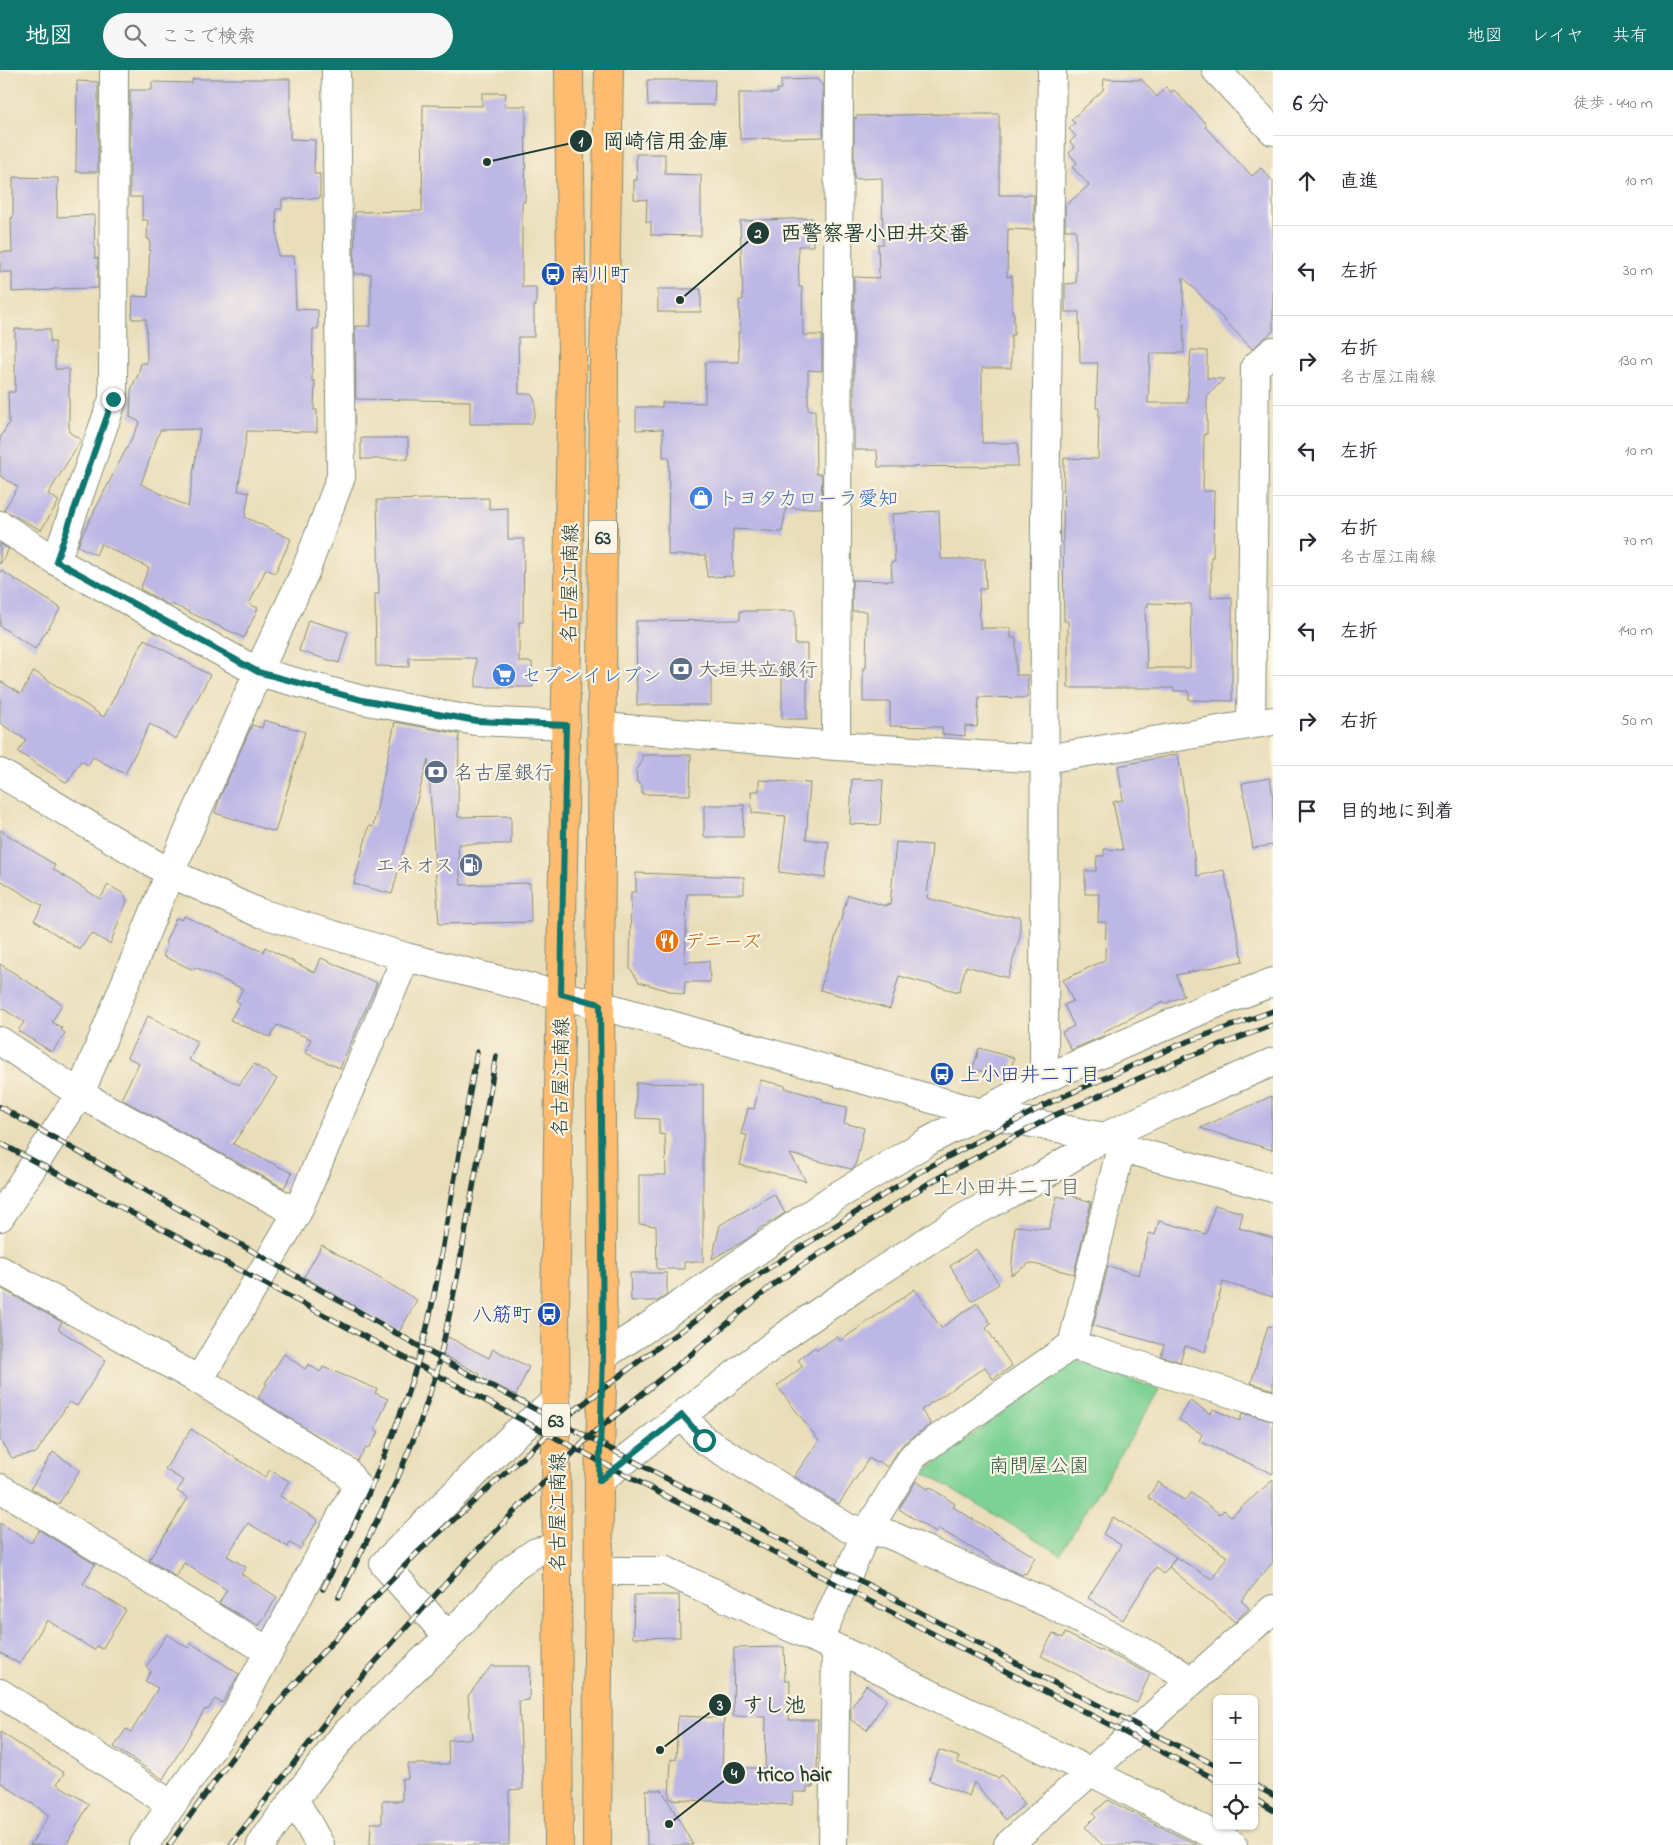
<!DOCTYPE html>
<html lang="ja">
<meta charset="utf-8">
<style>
body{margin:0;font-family:"Indie Flower","Klee One",sans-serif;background:#f7f7f7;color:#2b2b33}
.controls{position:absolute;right:15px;bottom:15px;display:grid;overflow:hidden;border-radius:8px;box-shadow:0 1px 4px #0004}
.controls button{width:45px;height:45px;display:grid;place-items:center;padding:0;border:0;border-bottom:1px solid #e1e1e2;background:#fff;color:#2b2b33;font:25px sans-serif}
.stop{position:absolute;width:15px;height:15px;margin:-11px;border:4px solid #0f766e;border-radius:50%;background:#fff}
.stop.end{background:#0f766e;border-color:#fff;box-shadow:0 1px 5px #0008}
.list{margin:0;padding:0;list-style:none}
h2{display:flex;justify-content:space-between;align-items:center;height:65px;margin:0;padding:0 20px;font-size:21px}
h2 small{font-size:16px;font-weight:400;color:#7c7c81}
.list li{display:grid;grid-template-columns:32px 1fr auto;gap:15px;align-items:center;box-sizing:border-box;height:90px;padding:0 20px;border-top:1px solid #e1e1e2}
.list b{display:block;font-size:19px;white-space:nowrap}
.list p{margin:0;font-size:16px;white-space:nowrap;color:#7c7c81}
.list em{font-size:16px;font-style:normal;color:#7c7c81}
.icon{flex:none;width:28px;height:28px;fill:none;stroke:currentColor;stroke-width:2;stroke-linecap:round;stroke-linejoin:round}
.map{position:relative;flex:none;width:1273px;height:1775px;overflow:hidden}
header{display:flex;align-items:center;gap:30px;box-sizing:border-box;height:70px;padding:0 25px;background:#0f766e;color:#fff}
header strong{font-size:24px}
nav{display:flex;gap:28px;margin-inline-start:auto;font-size:18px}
.search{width:350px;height:45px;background:#f7f7f7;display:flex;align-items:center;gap:12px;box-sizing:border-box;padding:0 18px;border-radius:28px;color:#7c7c81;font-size:19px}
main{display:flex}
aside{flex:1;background:#fff}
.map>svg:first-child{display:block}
.green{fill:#7cd194;stroke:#4e8764}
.building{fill:#bdb7e6;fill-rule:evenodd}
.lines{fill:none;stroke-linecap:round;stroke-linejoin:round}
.minor-casing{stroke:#848e77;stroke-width:30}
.major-casing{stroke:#848e77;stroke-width:30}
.minor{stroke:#fff;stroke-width:28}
.major{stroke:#fdbc70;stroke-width:28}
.rail-casing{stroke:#1f3d34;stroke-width:5.5}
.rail{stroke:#fcf5e5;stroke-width:4;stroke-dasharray:11;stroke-linecap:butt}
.route{stroke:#0f766e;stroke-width:6}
.labels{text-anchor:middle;stroke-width:4.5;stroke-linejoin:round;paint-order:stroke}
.shield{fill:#fcf5e5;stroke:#617469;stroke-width:1}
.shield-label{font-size:19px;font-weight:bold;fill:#1f3d34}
.transit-label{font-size:20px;fill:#164399;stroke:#fcf5e5;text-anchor:start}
.shop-label{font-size:20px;fill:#366cbe;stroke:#fcf5e5;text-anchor:start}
.street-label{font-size:20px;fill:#1f3d34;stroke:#fcf5e5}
.service-label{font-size:20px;fill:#4e5e75;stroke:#fcf5e5;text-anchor:start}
.food-label{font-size:20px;fill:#c56008;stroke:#fcf5e5;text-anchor:start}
.park-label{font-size:20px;fill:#325b47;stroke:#fcf5e5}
.neighbourhood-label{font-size:21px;fill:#566872;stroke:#fcf5e5}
.leader{fill:none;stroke:#1f3d34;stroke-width:2}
.callout-dot{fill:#1f3d34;stroke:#fcf5e5;stroke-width:2}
.mark-label{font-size:15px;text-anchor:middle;font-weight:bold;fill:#fff}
.callout-label{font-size:21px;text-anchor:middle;font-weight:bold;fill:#1f3d34;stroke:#fcf5e5;stroke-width:4.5;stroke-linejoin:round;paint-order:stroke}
</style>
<header>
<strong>地図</strong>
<div class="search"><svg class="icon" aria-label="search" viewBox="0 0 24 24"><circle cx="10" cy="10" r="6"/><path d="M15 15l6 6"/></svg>ここで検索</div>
<nav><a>地図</a><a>レイヤ</a><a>共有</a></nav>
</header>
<main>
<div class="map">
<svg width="1273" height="1775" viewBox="0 0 1273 1775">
<rect width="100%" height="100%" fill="#fcf5e5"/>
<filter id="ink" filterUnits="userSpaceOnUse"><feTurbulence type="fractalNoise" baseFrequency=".02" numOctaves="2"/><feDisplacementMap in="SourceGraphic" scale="10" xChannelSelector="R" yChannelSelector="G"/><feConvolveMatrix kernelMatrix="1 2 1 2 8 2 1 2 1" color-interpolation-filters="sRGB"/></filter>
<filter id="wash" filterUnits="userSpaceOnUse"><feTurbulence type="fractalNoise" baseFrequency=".0096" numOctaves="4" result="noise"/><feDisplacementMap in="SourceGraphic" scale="20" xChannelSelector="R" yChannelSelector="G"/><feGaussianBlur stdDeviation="1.12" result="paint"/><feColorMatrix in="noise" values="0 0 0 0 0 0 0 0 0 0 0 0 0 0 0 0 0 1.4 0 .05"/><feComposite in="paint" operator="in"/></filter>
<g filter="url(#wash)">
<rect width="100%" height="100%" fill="#eadeba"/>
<path class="green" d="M1073 1289 1160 1320 1060 1484 924 1402Z"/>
<g id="blocks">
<path class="building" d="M192 9H290V69L315 70 314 104H320V128L282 129V139H276L278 186H294L296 239 318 240V259H313L312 311H315L314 340H317V362L247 361 238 421 249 422 245 447 291 469 275 503 266 499 249 534 258 538 244 568 172 534 171 536 169 535 140 519 149 498 101 474 96 485 78 476 82 465 140 352 130 347 131 320 136 308H137L141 293H147L146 249H132L133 226 148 227 150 169H147L148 150H142V127H130V20H152V12L192 13ZM200 359 188 437 141 414 160 360Z
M817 9 823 16V67L740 69 739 23H777V19H781V10Z
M1104 9 1142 10 1157 27 1166 17 1171 22 1174 20 1207 55 1205 57 1252 106 1261 98 1273 111V261L1252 279 1183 207 1184 283H1150L1148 333H1187L1191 280 1207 281V308L1224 309 1207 326V364H1204L1203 421H1214L1213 487H1211V528L1232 527V631L1189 630V621H1174V618H1068V551H1064L1063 467 1064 388 1098 389 1099 338H1096L1098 293H1080L1079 242H1065V214L1076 213V160H1065V136L1089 115 1072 97 1077 93 1069 83 1075 78 1070 72 1076 66 1069 59 1075 53 1071 50 1103 20ZM1148 533 1191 534 1190 598H1147L1145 536H1148Z
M647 10H715L714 35H648Z
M77 11 98 12V102H76Z
M482 23H506L505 36H526L525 132H522V217H536V236H534V267H518L519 324H531L535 331V344L531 354H470V331L356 329 355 256H371V204H354L355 142 422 141 423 35 482 36Z
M947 44H999V125H1034V160L1008 159 1007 207 1012 206V243H1014V265H1011V298H982V373H1018V396L878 397 877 380H854V207L879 208 878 174H883L882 108 854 109V47L856 49V46Z
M636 84H665V104L701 105V166L651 165V152H646L647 130 634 129V110H637Z
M13 107 58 108 57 147 94 145 95 188H98V218L53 219V220L12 222V202H0V182H12L11 148H13Z
M813 148V176H798L799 217H802L803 265H822V301L808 300V340H815L816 404H822L821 438H786L782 462 733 459V506L707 507 706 485H668L669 387H663V359L636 360V337H662V332L705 333V292H739L738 262H740L739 230H743L740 151Z
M658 219H701V242H658Z
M15 259H50V272H55V299H69V362L81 370 48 424 59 431 41 460 4 440 18 417 0 406V368L9 353 8 322H15Z
M361 368H408V389H361Z
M489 428V439L508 438V469H524L523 552H519V592H532L533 617H476V588H409V597L376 596 375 524H379L377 430Z
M939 441 941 489H985L986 519H979L980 558H1011V568H1016V605H1028L1027 628 979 627 977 657 965 656V666L942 664V657L890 656V632H863V598H866L867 541H852V510L892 511 891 492H895L892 444Z
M0 474 9 479 0 494Z
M0 500 61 538 35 579 0 556Z
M740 541H795V574H807V649H782V603L711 602V635H637L636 551 740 550Z
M308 550 348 562 339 593 299 581Z
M144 569 210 605 176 669 150 654 125 704 93 687 88 695 81 691 67 713 18 682 26 670 0 653V611L21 624 34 601 104 647Z
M264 650 305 662 275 762 215 743 220 727 232 700 234 701 237 688 252 655 262 658Z
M395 652 459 664 458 747 511 746V774H458L461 815 530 813 531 852 439 854 428 689 392 824 354 814 369 756 373 757Z
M1178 684 1197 806 1224 800 1243 891 1176 905 1184 926 1164 934 1163 932 1103 962 1105 965 1071 980 1062 962 1074 956 1064 935 1073 931 1063 910 1105 890 1106 852H1098L1099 824H1085V801H1096L1097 786H1104V779L1123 780 1113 732 1123 730 1118 696Z
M642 685H691L690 725 642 724V716L637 712 636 701 642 692Z
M1270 708 1273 728V775L1253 778 1242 713Z
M852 709 883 710 880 755 850 754Z
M759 710 810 713 806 769 829 772 825 808 779 802 786 746 752 743 751 721H759Z
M704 735H744L743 767H704Z
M0 760 55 795 53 799 100 829 108 815 124 824 127 831 110 874 91 863 80 880 34 850 43 836 0 810Z
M896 772 932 775 927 828 994 846H1020V866L1008 908 966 896 959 922 899 906 890 939 820 920 848 825 886 836V834L890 835Z
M636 803 744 807V824H687L685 892 709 891 710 912H685L684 925 639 912 630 898 631 822H636Z
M184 846 263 882 265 877 315 903 321 888 377 913 340 998 305 983 311 969 277 955 270 967 230 950 240 933 236 931 243 919 195 897 194 900 163 886 168 874 165 873 176 848 182 850Z
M0 894 62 934 52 952 62 958 61 960 65 963 52 982 18 961 24 952 0 937Z
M148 946 198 972 189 990 239 1015 254 994 277 1009 233 1074 292 1103 284 1118 121 1029 139 993 127 987Z
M979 978 1014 988 1008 1009 973 999Z
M761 1010 786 1016 785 1018 823 1029V1032L847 1037 844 1053 864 1058 855 1097 851 1099 790 1084 806 1111 740 1095 747 1065 741 1064 748 1038 754 1039Z
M636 1013 703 1014V1192H684V1199H657L656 1156 639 1154V1105H666L665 1065 659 1064V1049L636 1048Z
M1272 1026V1080L1200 1058Z
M774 1124 785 1143 757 1160 758 1161 744 1171 712 1189 720 1155Z
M1066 1124 1091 1132 1074 1204 1030 1193 1011 1205 1015 1156 1049 1159 1057 1126 1065 1128Z
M1215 1135 1243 1143 1239 1158 1273 1168V1227L1223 1212 1205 1282 1185 1276 1180 1292 1161 1286 1164 1275 1093 1256 1108 1196 1139 1205 1149 1163 1155 1165 1159 1151 1206 1164Z
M322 1175 417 1230 399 1262 304 1207Z
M976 1179 999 1214 972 1231 950 1196Z
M630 1203H667V1225L658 1231H631Z
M0 1218 62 1252 58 1259 106 1290 77 1336 69 1332 36 1383 12 1388 0 1370Z
M915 1219 941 1258 977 1233 991 1254 986 1258 1012 1296 993 1309 985 1297 921 1340 931 1354 904 1373 887 1397 878 1391 876 1393 869 1388 839 1434 794 1406 819 1371 777 1316 803 1296 798 1290 815 1277 817 1280 837 1266 840 1271Z
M1268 1256 1273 1257V1320L1251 1313Z
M448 1267 489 1288 493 1279 529 1297 516 1325 479 1307 480 1304 439 1283Z
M284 1284 305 1299 308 1294 320 1302 323 1297 377 1319 375 1323 388 1329 375 1359 379 1362 368 1379 366 1378 357 1391 258 1328 267 1314 265 1313Z
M1190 1331 1211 1344 1213 1339 1240 1351 1242 1343 1273 1351V1404L1199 1371 1202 1364 1179 1350Z
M191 1359 265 1407 270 1400 289 1411 280 1426 318 1450 300 1479 290 1473 288 1477 248 1453 227 1486 246 1497 241 1504 277 1527 259 1556 219 1533 227 1520 184 1493 176 1507 149 1490 188 1428 177 1421 184 1411 165 1399Z
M53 1382 80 1400 58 1435 31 1418Z
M1273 1410V1492L1241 1531 1249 1538 1235 1552 1169 1497 1176 1487 1212 1509 1227 1487 1148 1427 1158 1412 1185 1431 1191 1423 1220 1444 1224 1440 1231 1446Z
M916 1411 928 1419 930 1417 955 1434 953 1437 1035 1487 1026 1504 1024 1503 1022 1505 1006 1498 939 1459 936 1463 899 1439Z
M1113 1447 1176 1487 1164 1504 1156 1497 1123 1550 1088 1528 1121 1475 1103 1464Z
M0 1453 31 1473 39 1460 95 1494 83 1514 126 1540 102 1579 97 1576 94 1580 47 1550 20 1594 0 1583Z
M634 1525H679L680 1567 633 1568Z
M1053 1563 1063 1568 1065 1563 1100 1580V1579L1150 1604 1137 1633 1110 1621 1041 1586Z
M167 1564 188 1578 191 1573 239 1604 222 1633 215 1629 208 1640 205 1639 163 1709 114 1677 126 1659 131 1662 158 1618 145 1611 151 1601 146 1597Z
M784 1577 785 1610H790L789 1650H818L817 1705H813V1717H807V1722H793L792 1735 669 1729 671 1689 676 1690 678 1646 724 1648 722 1698H765L766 1647 733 1646 734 1578Z
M491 1596H530L529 1630 519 1631 523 1719 509 1720V1775H370L371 1753H382V1731H402V1709H408V1694H449L448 1670 472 1669 468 1626Z
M866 1615 887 1629 867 1660 851 1650V1638Z
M0 1662 64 1703 57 1714 89 1734 66 1775H30L49 1745 0 1712Z
M939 1680 959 1687 957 1692 998 1708 1002 1705 1025 1734 1006 1750 974 1712 969 1726 929 1710Z
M646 1720H662L693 1775H647Z
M1108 1730 1197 1775H1102L1085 1757 1096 1746 1093 1743Z"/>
</g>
</g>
<g filter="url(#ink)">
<use href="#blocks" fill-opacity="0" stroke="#848e77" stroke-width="1"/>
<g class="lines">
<g class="minor-casing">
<path id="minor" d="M1216 0 1273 61
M0 455 56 491 258 602 362 630 476 651 566 655
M56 491 113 329 114 0
M1251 654 1255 297 1273 281
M602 657 836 676 1045 689 1273 651
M836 676 839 0
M0 703 170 803 257 842 406 887 600 935 981 1043 1104 1067 1121 1078 1273 1118
M0 971 80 1024 297 1143
M1044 1009 1045 445 1052 0
M0 1147 80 1024 170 803 258 602 305 502 341 407 336 0
M0 1200 199 1310 346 1401 357 1417 236 1643 144 1775
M1072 1275 1273 1336
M603 1286 642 1261 832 1129 927 1072 1044 1009 1213 935 1273 912
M199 1310 297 1143 406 887
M682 1345 704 1370 848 1458 888 1464 1050 1534 1166 1594 1191 1611
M599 1411 682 1345 793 1260 865 1211 963 1148 1039 1108 1104 1067 1180 1032 1273 992
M0 1418 268 1581
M598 1501H666L836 1578 1091 1702 1233 1775
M448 1567 384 1494 516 1363 556 1331
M819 1570 867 1461 913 1386 1072 1275 1121 1078
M0 1623 172 1735
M294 1729 320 1775
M261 1775 279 1749 344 1665 448 1567 513 1498 536 1482 557 1477
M833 1775 836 1578
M1008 1775 1273 1539"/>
</g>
<g class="major-casing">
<path id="major" d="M559 1775 555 1242 572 292 569 0
M597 1775 599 1411 603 1286 600 935 604 289 609 0"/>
</g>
<use href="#minor" class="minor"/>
<use href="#major" class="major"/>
<g class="rail-casing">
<path id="rail" d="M0 1037 459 1299 1035 1603 1217 1696
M0 1073 671 1429 1217 1710
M323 1519C362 1443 396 1366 420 1284 433 1239 440 1192 448 1146 458 1091 467 1036 477 982
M339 1527 396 1412 420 1353 438 1298 458 1203 496 986
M1254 1715 1273 1725
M1254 1729 1273 1740
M169 1775 231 1689 275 1637 318 1587 419 1481 574 1341 643 1288 764 1201 921 1101 1051 1032 1181 974 1273 941
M231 1775 350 1620 448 1511 512 1444 591 1365 689 1286 775 1213 929 1113 1055 1045 1188 987 1273 955"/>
</g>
<use href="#rail" class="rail"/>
</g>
</g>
<g class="lines" filter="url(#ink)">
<path class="route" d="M113 329 56 491 258 602 362 630 476 651 566 655 561 924 600 934 603 1286 599 1411 682 1345 704 1370"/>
</g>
<defs>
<g id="bus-disc" transform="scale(1.25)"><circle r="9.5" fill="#1a4fb4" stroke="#fcf5e5"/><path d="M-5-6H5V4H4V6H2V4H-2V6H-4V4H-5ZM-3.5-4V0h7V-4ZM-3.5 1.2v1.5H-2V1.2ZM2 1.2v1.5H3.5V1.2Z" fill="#fff"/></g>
<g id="shop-disc" transform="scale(1.25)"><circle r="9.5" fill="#3f7fe0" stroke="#fcf5e5"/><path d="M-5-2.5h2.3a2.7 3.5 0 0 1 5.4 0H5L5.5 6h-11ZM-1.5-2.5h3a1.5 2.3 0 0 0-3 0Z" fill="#fff"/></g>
<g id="bank-disc" transform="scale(1.25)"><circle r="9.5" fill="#5c6f8a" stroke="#fcf5e5"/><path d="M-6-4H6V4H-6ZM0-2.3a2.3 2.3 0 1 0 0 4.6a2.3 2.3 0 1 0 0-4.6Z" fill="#fff"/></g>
<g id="supermarket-disc" transform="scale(1.25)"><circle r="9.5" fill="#3f7fe0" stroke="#fcf5e5"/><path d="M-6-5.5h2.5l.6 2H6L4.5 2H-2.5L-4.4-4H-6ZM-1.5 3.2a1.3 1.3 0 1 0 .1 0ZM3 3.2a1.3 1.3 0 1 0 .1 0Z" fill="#fff"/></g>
<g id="fuel-disc" transform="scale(1.25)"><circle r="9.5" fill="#5c6f8a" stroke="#fcf5e5"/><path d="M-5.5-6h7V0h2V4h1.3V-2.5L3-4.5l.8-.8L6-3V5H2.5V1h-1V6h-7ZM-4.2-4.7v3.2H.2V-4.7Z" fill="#fff"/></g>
<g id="restaurant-disc" transform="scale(1.25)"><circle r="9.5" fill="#e8710a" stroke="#fcf5e5"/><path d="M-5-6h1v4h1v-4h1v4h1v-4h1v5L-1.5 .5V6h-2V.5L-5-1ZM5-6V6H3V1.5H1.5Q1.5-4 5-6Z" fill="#fff"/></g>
</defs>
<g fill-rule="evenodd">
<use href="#bus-disc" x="553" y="204"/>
<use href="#shop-disc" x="701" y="428"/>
<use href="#bank-disc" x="681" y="599"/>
<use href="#supermarket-disc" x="504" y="605"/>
<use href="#bank-disc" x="436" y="702"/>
<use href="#fuel-disc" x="471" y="795"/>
<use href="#restaurant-disc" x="667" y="871"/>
<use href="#bus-disc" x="942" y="1004"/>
<use href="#bus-disc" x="549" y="1244"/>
</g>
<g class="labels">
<g class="shield">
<rect x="589" y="450.5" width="28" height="33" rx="4"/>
<rect x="542" y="1333.5" width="28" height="33" rx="4"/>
</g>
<g class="shield-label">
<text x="603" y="474">63</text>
<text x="556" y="1357">63</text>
</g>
<g class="transit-label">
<text x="570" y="211">南川町</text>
<text x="960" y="1011">上小田井二丁目</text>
<text x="532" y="1251" text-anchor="end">八筋町</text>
</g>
<g class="shop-label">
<text x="718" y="435">トヨタカローラ愛知</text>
<text x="522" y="612">セブンイレブン</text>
</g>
<g class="street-label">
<text transform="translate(569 513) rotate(-89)" y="7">名古屋江南線</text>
<text transform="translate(560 1007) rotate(-89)" y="7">名古屋江南線</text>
<text transform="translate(557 1442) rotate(-90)" y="7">名古屋江南線</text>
</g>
<g class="service-label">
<text x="698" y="606">大垣共立銀行</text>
<text x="454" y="709">名古屋銀行</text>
<text x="454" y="802" text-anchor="end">エネオス</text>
</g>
<g class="food-label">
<text x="684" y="878">デニーズ</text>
</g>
<g class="park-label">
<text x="1039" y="1402">南問屋公園</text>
</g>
<g class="neighbourhood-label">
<text x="1007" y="1124">上小田井二丁目</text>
</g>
</g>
<path class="leader" d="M487 92L581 71M680 230L758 163M660 1680L720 1635M669 1754L734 1703"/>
<g class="callout-dot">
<circle cx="487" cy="92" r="5"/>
<circle cx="680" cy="230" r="5"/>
<circle cx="660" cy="1680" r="5"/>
<circle cx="669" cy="1754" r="5"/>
<circle cx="581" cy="71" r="12"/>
<circle cx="758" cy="163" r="12"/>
<circle cx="720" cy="1635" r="12"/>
<circle cx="734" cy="1703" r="12"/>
</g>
<g class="mark-label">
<text x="581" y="76">1</text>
<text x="758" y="168">2</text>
<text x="720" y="1640">3</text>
<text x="734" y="1708">4</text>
</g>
<g class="callout-label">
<text x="666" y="78">岡崎信用金庫</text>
<text x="875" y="170">西警察署小田井交番</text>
<text x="774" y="1642">すし池</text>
<text x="794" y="1711">trico hair</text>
</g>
</svg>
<div class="controls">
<button>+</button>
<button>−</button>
<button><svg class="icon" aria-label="locate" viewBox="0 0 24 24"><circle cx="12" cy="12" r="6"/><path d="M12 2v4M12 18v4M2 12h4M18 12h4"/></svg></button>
</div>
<div class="stop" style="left:704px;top:1370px"></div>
<div class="stop end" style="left:113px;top:329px"></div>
</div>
<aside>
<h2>6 分<small>徒歩 · 440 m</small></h2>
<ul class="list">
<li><svg class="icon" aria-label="ahead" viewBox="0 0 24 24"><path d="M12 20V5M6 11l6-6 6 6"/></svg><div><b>直進</b></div><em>10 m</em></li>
<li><svg class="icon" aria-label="left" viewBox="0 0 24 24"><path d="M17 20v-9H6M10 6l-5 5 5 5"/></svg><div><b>左折</b></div><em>30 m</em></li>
<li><svg class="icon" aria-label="right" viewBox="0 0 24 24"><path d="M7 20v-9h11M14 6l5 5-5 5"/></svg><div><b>右折</b><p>名古屋江南線</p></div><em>130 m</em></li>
<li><svg class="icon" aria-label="left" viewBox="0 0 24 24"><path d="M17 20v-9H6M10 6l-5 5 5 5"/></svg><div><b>左折</b></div><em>10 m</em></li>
<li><svg class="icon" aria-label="right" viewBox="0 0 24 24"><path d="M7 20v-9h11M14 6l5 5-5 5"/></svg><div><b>右折</b><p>名古屋江南線</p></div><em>70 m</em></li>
<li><svg class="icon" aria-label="left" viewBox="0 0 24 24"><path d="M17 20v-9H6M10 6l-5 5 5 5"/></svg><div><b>左折</b></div><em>140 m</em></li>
<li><svg class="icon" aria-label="right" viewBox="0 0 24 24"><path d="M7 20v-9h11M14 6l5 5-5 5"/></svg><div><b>右折</b></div><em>50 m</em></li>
<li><svg class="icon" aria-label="arrive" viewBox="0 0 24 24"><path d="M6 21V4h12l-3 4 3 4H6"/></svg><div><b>目的地に到着</b></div></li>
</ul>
</aside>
</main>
